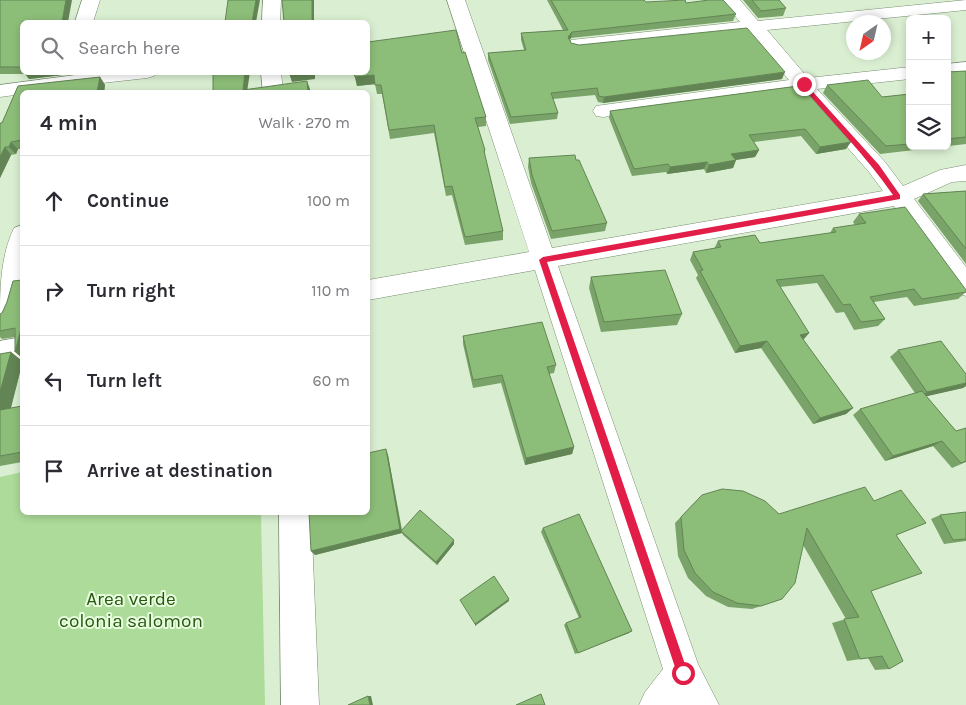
<!DOCTYPE html>
<meta charset="utf-8">
<style>
body{margin:0;font-family:Karla,sans-serif;background:#f7f7f7;color:#2b2b33}
.controls{position:absolute;right:15px;top:15px;display:grid;overflow:hidden;border-radius:8px;box-shadow:0 2px 8px #0003}
.controls button{width:45px;height:45px;display:grid;place-items:center;padding:0;border:0;border-bottom:1px solid #e1e1e2;background:#fff;color:#2b2b33;font:25px sans-serif}
.compass{position:absolute;left:846px;top:15px;width:45px;height:45px;border-radius:50%;background:#fff;box-shadow:0 2px 8px #0003;rotate:214deg}
.stop{position:absolute;width:15px;height:15px;margin:-11px;border:4px solid #e11d48;border-radius:50%;background:#fff}
.stop.end{background:#e11d48;border-color:#fff;box-shadow:0 1px 5px #0008}
.list{margin:0;padding:0;list-style:none}
h2{display:flex;justify-content:space-between;align-items:center;height:65px;margin:0;padding:0 20px;font-size:21px}
h2 small{font-size:16px;font-weight:400;color:#7c7c81}
.list li{display:grid;grid-template-columns:32px 1fr auto;gap:15px;align-items:center;box-sizing:border-box;height:90px;padding:0 20px;border-top:1px solid #e1e1e2}
.list b{display:block;font-size:19px;white-space:nowrap}
.list em{font-size:16px;font-style:normal;color:#7c7c81}
.icon{flex:none;width:28px;height:28px;fill:none;stroke:currentColor;stroke-width:2;stroke-linecap:round;stroke-linejoin:round}
.map{position:relative;flex:none;width:966px;height:705px;overflow:hidden}
.search{position:absolute;background:#fff;box-shadow:0 2px 8px #0003;left:20px;top:20px;width:350px;height:55px;display:flex;align-items:center;gap:12px;box-sizing:border-box;padding:0 18px;border-radius:8px;color:#7c7c81;font-size:19px}
.panel{position:absolute;background:#fff;box-shadow:0 2px 8px #0003;left:20px;top:90px;width:350px;height:425px;border-radius:8px}
.map>svg:first-child{display:block}
.green{fill:#addb9a}
.lines{fill:none;stroke-linecap:round;stroke-linejoin:round}
.minor-casing{stroke:#798c71;stroke-width:1}
.minor{fill:#fff;fill-rule:evenodd}
.wall{fill:#79a368}
.shaded-wall{fill:#638555}
.building{fill:#8dbe79;stroke:#638555}
.route{fill:#e11d48}
.labels{text-anchor:middle;stroke-width:4;stroke-linejoin:round;paint-order:stroke}
.near-park-label{font-size:19px;fill:#2a570f;stroke:#e7fddf}
</style>
<div class="map">
<svg width="966" height="705" viewBox="0 0 966 705">
<rect width="100%" height="100%" fill="#daefd2"/>
<path class="green" d="M22 472V512L261 513 265 705H0V477Z"/>
<g class="lines">
<g class="minor-casing">
<path id="minor" d="M82 0H100L93 22H75Z
M263 0H281L280 22H262Z
M447 0H465L552 248 883 191 869 172 798 91 603 117 596 116 593 111 596 106 603 105 789 80 749 32 578 50 571 48 569 44 571 40 740 22 722 0H740L758 21 966 0V10L767 30 808 78 910 67V79L817 89 885 162 903 186 940 170 966 165V181L952 182 914 199 966 267V296L957 293 894 206 558 266 698 664 719 705H639L645 692 663 669 535 270 368 300V280L529 252Z
M966 62V74L947 76V64Z
M98 72H156L154 76 147 78 22 92V94L0 97V85Z
M261 72H281L283 92H263Z
M22 225C26 255 23 292 9 320L0 323C0 290 0 257 14 228Z
M22 337V360L0 365V341Z
M279 512H311L319 705H281Z"/>
</g>
<use href="#minor" class="minor"/>
</g>
<path class="wall" d="M0 0 22 22V72H87L29 79 25 74H0Z
M547 0H644L646 2 686 3 736 14 733 21 571 38 570 40 571 43 579 45 782 79 603 103 598 102 595 95 553 99 558 113 557 119 510 124 488 60V53L524 50 521 40V33L563 30Z
M743 0H779L786 8 783 16 758 18Z
M462 53 486 117V126L478 127 485 150V157L503 231V240L465 245 452 195 446 196 434 133 390 139 382 94H377L375 84 357 86 354 72Z
M966 71V144L880 154 823 93 827 85 882 97 910 94V146H947V72Z
M100 77 105 85 104 92H22V149H18L16 154 11 155 0 178V123H2L18 86Z
M798 86 846 149 816 154 801 136 754 142 759 150 755 157 736 160 733 168 706 173 704 169 667 174 666 172 632 176 609 118 610 111Z
M529 158 576 160 607 223 605 231 551 239 531 183 528 167Z
M966 191V264L918 201 923 194Z
M859 214 966 290V292L958 299 914 306 907 297 874 302 885 319 878 326 854 330 844 312 836 313 817 283 780 287 809 333 803 340 853 408 846 414 813 424 761 348 735 353 696 278 698 275 690 260 693 252 714 249 718 241 760 243 830 233 833 228 855 225 853 222Z
M591 277 682 314 677 325 601 332 589 288Z
M13 281 15 337 2 339 0 337V331L2 313 7 302Z
M463 336 556 365 554 373 549 374 574 447 572 454 525 465 501 383 473 388 463 344Z
M898 350 966 374V386L963 388 926 396 956 431 966 428V462L952 468 933 446 885 461 853 415 860 409 915 393 890 357Z
M11 352 22 361V364L11 408 22 406V462L0 466V354Z
M388 455 402 530 454 540V544L437 565 403 535 402 533 315 555 311 551Z
M702 495 779 514 874 501 926 523 896 535 871 591 889 669 875 670 868 658 847 661 832 623 846 619 803 545 782 599 752 609 728 607 706 596 688 578 678 556 675 523Z
M966 512V541L944 544 931 519 940 515Z
M543 528 629 633 575 654 564 625 566 623 579 618 541 532Z"/>
<path class="shaded-wall" d="M66 0H72L68 22H62Z
M256 0H260L256 22H252Z
M312 0H314V22H312Z
M572 32 571 38 567 43 568 37Z
M24 72H87L29 79Z
M245 72H250L247 92 243 90Z
M294 72H315V79L292 82 289 73Z
M785 72 782 79 603 103 604 97Z
M374 75 376 84 357 86 355 77Z
M100 77 105 85 104 92H97Z
M307 81 310 89V92H308Z
M11 142 18 149 16 154 9 147Z
M851 142 846 149 816 154 820 147Z
M5 147 11 155 0 178V157Z
M759 150 755 157 728 161 731 154Z
M736 160 733 168 706 173 709 165Z
M707 162 704 169 667 174 670 167Z
M22 325V358L15 352Z
M809 333 803 340 800 335Z
M767 341 761 348 735 353 740 346Z
M11 352 22 361V364L8 419 0 414V392Z
M966 383V386L963 388 919 398 927 392Z
M853 408 846 414 813 424 820 418Z
M942 441 933 446 885 461 893 456Z
M574 447 572 454 525 465 526 458Z
M386 449 388 455 402 533 401 531 402 533 315 555 311 551Z
M454 540V544L437 565 436 562Z
M509 599V601L475 626V624Z
M632 631 629 633 575 654 578 653Z
M368 696H371L373 705H370Z"/>
<path class="building" d="M0 0H66L62 22H22V67H0Z
M228 0H256L252 22H225Z
M282 0H312V22H284Z
M551 0H644L646 2 685 0 686 3 709 0H723L736 14 572 32 568 37 571 43 579 45 747 28 785 72 604 97 599 96 597 88 551 93 558 113 511 117 488 53 526 50 521 33 568 30Z
M752 0H779L786 8 761 11Z
M456 30 462 53 465 52 486 117 475 118 485 150 484 151 503 231 465 237 452 186 445 187 434 125 389 130 381 85H375L374 75 355 77 354 72H368V42Z
M966 71V137L947 139V72Z
M245 72 243 90 307 81 308 92H213V73Z
M100 77 97 92H22V140L11 142 9 147H5L0 157V123H2L18 86Z
M868 80 882 97 910 94V144L886 146 827 85Z
M798 86 803 88 851 142 820 147 805 129 749 135 759 150 731 154 736 160 709 165 707 162 670 167 668 164 634 169 610 111Z
M575 155 576 160H579L607 223 552 231 532 175 529 158Z
M966 191V249L923 194Z
M905 207 966 290V292L922 299 914 289 870 297 885 319 861 322 850 304 843 305 823 275 776 280 809 333 800 335 853 408 820 418 767 341 740 346 700 271 703 270 693 252 721 247 718 241 755 235 760 243 836 232 833 228 866 223 859 214Z
M665 270 682 314 604 322 591 277Z
M22 280V325L15 352V328L0 331V314L2 313 7 302 13 281Z
M542 322 556 365 547 367 574 447 526 458 502 375 473 380 463 336Z
M941 341 966 374V383L927 392 898 350Z
M11 352 0 392V354Z
M922 391 956 431 966 428V461L961 463 942 441 893 456 860 409Z
M22 406V452L0 456V410Z
M386 449 400 529 311 551 309 512H368V453Z
M865 487 874 501 901 490 926 523 896 535 922 573 871 591 903 661 889 669 882 656 860 659 844 619 859 617 807 528 795 583 782 599 761 606 737 603 713 592 695 573 684 550 681 517 702 495 722 489 743 491 765 501 779 514Z
M420 510 454 540 436 562 401 531Z
M966 512V539L953 540 940 515Z
M579 514 632 631 578 653 566 623 581 617 543 528Z
M494 576 509 599 475 624 460 600Z
M541 694 545 705H516Z
M368 696 370 705H348Z"/>
<path class="route" d="M804 82 879 165 900 195V199L547 262 688 673 687 677 683 679 679 677 677 673 539 260 543 257 893 195C866 156 832 122 801 85Z"/>
<g class="labels">
<g class="near-park-label">
<text x="131" y="605">Area verde<tspan x="131" dy="22">colonia salomon</tspan></text>
</g>
</g>
</svg>
<div class="controls">
<button>+</button>
<button>−</button>
<button><svg class="icon" aria-label="layers" viewBox="0 0 24 24"><path d="M12 4l9 5-9 5-9-5zM3 14l9 5 9-5"/></svg></button>
</div>
<svg class="compass" viewBox="-18 -18 36 36"><path d="M0-13l5 13h-10z" fill="#e53935"/><path d="M0 13l5-13h-10z" fill="#7c7c81"/></svg>
<div class="stop" style="left:683px;top:673px"></div>
<div class="stop end" style="left:804px;top:84px"></div>
<div class="search"><svg class="icon" aria-label="search" viewBox="0 0 24 24"><circle cx="10" cy="10" r="6"/><path d="M15 15l6 6"/></svg>Search here</div>
<section class="panel">
<h2>4 min<small>Walk · 270 m</small></h2>
<ul class="list">
<li><svg class="icon" aria-label="ahead" viewBox="0 0 24 24"><path d="M12 20V5M6 11l6-6 6 6"/></svg><div><b>Continue</b></div><em>100 m</em></li>
<li><svg class="icon" aria-label="right" viewBox="0 0 24 24"><path d="M7 20v-9h11M14 6l5 5-5 5"/></svg><div><b>Turn right</b></div><em>110 m</em></li>
<li><svg class="icon" aria-label="left" viewBox="0 0 24 24"><path d="M17 20v-9H6M10 6l-5 5 5 5"/></svg><div><b>Turn left</b></div><em>60 m</em></li>
<li><svg class="icon" aria-label="arrive" viewBox="0 0 24 24"><path d="M6 21V4h12l-3 4 3 4H6"/></svg><div><b>Arrive at destination</b></div></li>
</ul>
</section>
</div>
